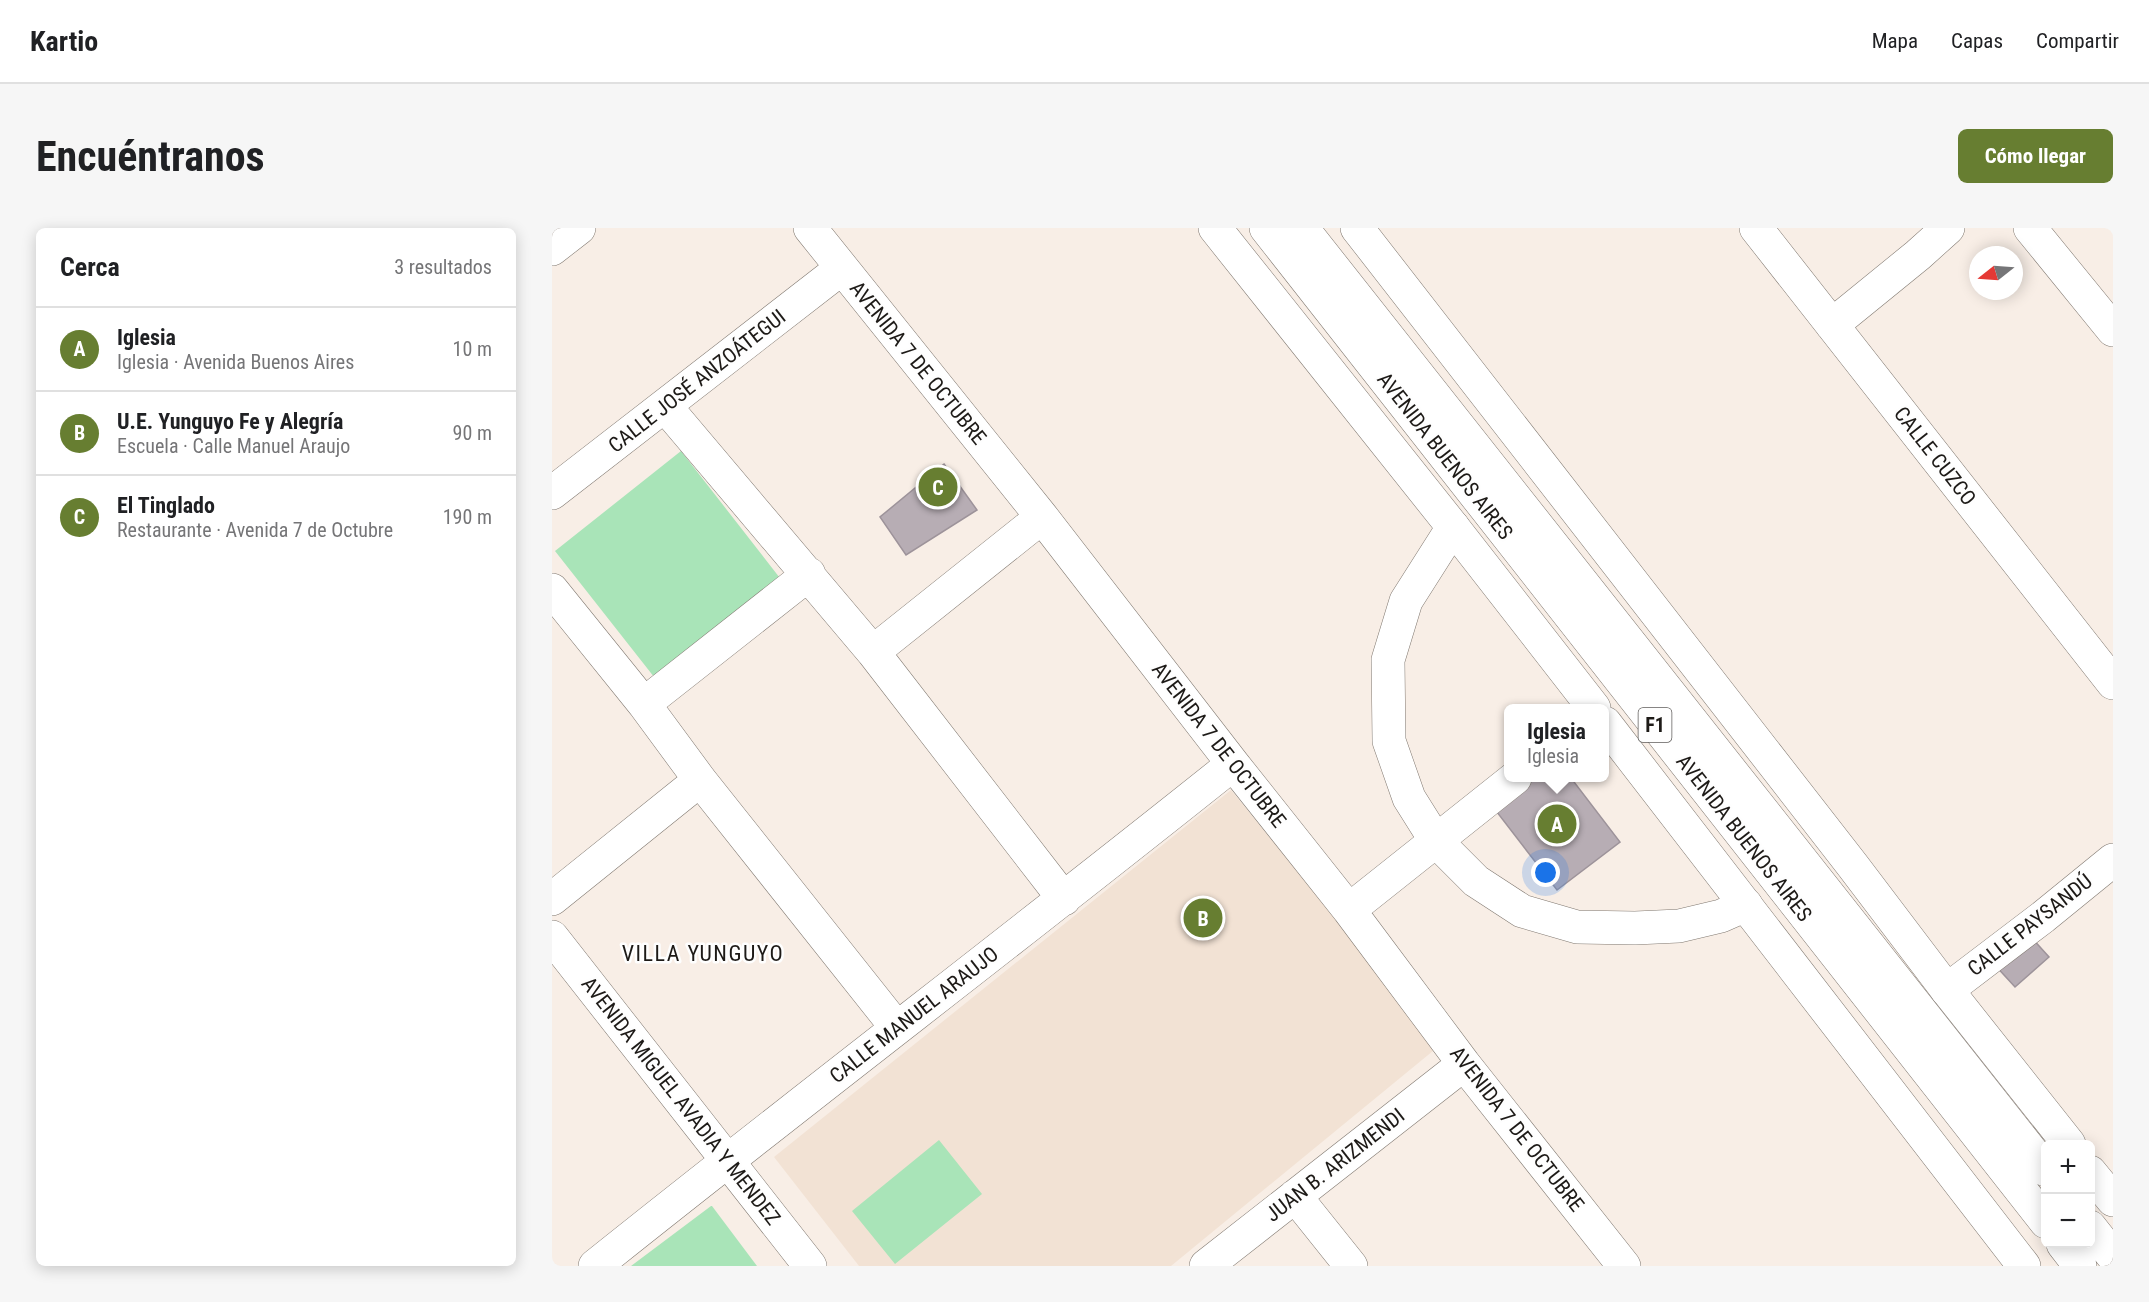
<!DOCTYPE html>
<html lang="es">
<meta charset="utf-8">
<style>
body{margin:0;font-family:"Roboto Condensed",sans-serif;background:#f6f6f6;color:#202124}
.controls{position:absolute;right:18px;bottom:18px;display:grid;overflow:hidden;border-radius:9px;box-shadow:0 3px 15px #0003}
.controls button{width:54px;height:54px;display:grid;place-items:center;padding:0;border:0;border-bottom:2px solid #e0e0e0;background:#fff;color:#202124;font:30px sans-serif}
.compass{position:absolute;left:1417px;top:18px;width:54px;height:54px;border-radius:50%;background:#fff;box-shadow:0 3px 15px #0003;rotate:253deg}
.you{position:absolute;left:994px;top:645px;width:21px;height:21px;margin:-15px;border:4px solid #fff;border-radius:50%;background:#1a73e8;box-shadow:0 0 0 9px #1a73e833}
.badge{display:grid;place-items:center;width:39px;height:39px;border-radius:50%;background:#677e31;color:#fff;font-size:20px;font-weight:700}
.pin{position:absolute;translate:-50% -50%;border:3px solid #fff;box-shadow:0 2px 6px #0006}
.popup{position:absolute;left:952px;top:476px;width:105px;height:78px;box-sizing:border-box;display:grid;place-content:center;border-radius:9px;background:#fff;filter:drop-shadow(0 2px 4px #0005);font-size:20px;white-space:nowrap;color:#757577}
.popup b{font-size:22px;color:#202124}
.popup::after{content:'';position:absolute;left:50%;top:100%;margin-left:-12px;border:12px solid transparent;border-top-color:#fff}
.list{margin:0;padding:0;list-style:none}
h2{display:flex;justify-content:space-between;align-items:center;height:78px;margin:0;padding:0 24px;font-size:26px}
h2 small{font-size:20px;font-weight:400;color:#757577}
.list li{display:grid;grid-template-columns:39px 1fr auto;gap:18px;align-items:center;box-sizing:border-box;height:84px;padding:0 24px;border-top:2px solid #e0e0e0}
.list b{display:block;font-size:22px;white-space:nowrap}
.list p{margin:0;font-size:20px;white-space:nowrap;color:#757577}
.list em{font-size:20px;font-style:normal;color:#757577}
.map{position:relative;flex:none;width:1561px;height:1038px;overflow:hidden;border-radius:9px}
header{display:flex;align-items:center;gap:36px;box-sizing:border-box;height:84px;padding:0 30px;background:#fff;border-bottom:2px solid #e0e0e0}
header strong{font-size:28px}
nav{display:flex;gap:33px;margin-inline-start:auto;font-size:21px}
.intro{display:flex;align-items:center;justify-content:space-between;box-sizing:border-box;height:144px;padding:0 36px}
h1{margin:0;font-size:42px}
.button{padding:15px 27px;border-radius:9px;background:#677e31;color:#fff;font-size:21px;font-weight:700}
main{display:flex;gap:36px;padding:0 36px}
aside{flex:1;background:#fff;border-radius:9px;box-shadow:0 3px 15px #0003}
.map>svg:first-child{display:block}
.built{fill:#f2e2d4}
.green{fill:#a9e4b8}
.building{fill:#b7adb4;stroke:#9d939a;stroke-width:1.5}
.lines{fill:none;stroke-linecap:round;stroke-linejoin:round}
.minor-casing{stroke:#817971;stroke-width:34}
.major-casing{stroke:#817971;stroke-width:34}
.highway-casing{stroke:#817971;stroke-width:34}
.minor{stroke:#fff;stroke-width:33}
.major{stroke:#fff;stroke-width:33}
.highway{stroke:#fff;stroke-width:33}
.labels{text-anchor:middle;stroke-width:5;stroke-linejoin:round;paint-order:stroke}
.shield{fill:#fefefe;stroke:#605e5c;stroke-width:1.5}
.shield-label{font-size:20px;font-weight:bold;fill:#1d1a17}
.street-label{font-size:21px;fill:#1d1a17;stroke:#fefefe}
.neighbourhood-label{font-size:22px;letter-spacing:1.5px;fill:#1d1a17;stroke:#fefefe}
</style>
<header>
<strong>Kartio</strong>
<nav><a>Mapa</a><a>Capas</a><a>Compartir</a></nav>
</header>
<div class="intro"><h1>Encuéntranos</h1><a class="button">Cómo llegar</a></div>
<main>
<aside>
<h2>Cerca<small>3 resultados</small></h2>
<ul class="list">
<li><span class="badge">A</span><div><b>Iglesia</b><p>Iglesia · Avenida Buenos Aires</p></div><em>10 m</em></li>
<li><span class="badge">B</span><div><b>U.E. Yunguyo Fe y Alegría</b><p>Escuela · Calle Manuel Araujo</p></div><em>90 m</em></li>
<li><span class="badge">C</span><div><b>El Tinglado</b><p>Restaurante · Avenida 7 de Octubre</p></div><em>190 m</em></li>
</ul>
</aside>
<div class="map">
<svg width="1561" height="1038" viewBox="0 0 1561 1038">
<rect width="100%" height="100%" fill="#f8eee6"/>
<path class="built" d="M679 562 887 818 619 1038H307L222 929Z"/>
<path class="green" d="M129 223 231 354 106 454 3 323Z
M387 912 430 966 343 1036 300 983Z
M160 978 205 1038H79L159 978Z"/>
<path class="building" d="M392 236 425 282 354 327 328 289Z
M979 550H1019L1068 614 1005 662 941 579Z
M1478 708 1497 729 1463 759 1442 736Z"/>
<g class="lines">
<g class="minor-casing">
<path id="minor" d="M258 0 490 289 681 536 797 682 912 836 1072 1038
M1204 0 1561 455
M1478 0 1561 102
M0 21 27 0
M1280 97 1366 27 1396 0
M113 178 321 424 512 671
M0 265 290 40
M901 299 854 373 836 432 837 513 857 570 884 613 924 653 970 683 1025 699 1083 700 1127 698 1169 688 1194 677
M0 362 92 476 148 552 345 800
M321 424 490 289
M92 476 257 346
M0 671 148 552
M797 682 963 550
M0 709 258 1038
M1395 762 1491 689 1561 632
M743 968 799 1038
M43 1038C254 869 470 705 681 536
M654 1038 912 836"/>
</g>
<g class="major-casing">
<path id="major" d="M663 0 901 299 1042 480
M805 0 1301 638 1395 762 1517 916
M1053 495 1472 1038
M1538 944 1561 972"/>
</g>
<g class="highway-casing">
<path id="highway" d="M714 0 1494 994
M750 0 1494 942
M1538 999 1561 1028
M1511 1016 1528 1038"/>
</g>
<use href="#minor" class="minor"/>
<use href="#major" class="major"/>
<use href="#highway" class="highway"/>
</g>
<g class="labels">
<rect class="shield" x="1086.5" y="480" width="33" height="34" rx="4.5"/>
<g class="shield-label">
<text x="1103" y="504">F1</text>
</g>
<g class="street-label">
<text transform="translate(366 135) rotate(51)" y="7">AVENIDA 7 DE OCTUBRE</text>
<text transform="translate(145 153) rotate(-38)" y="7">CALLE JOSÉ ANZOÁTEGUI</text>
<text transform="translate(893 228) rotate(52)" y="7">AVENIDA BUENOS AIRES</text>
<text transform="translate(1383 228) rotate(52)" y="7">CALLE CUZCO</text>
<text transform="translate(667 517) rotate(52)" y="7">AVENIDA 7 DE OCTUBRE</text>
<text transform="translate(1192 610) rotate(52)" y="7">AVENIDA BUENOS AIRES</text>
<text transform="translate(1478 697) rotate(-38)" y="7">CALLE PAYSANDÚ</text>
<text transform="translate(362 787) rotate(-38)" y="7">CALLE MANUEL ARAUJO</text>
<text transform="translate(129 873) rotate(52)" y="7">AVENIDA MIGUEL AVADIA Y MENDEZ</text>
<text transform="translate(965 901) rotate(52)" y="7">AVENIDA 7 DE OCTUBRE</text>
<text transform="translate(783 937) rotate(-38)" y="7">JUAN B. ARIZMENDI</text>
</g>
<g class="neighbourhood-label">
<text x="151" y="733">VILLA YUNGUYO</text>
</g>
</g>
</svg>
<div class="controls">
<button>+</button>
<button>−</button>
</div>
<svg class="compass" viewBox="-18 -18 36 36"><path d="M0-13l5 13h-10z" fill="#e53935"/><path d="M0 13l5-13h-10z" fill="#757577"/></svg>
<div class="you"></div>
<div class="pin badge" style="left:1005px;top:596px">A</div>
<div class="popup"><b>Iglesia</b>Iglesia</div>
<div class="pin badge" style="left:651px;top:690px">B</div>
<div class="pin badge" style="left:386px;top:259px">C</div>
</div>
</main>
